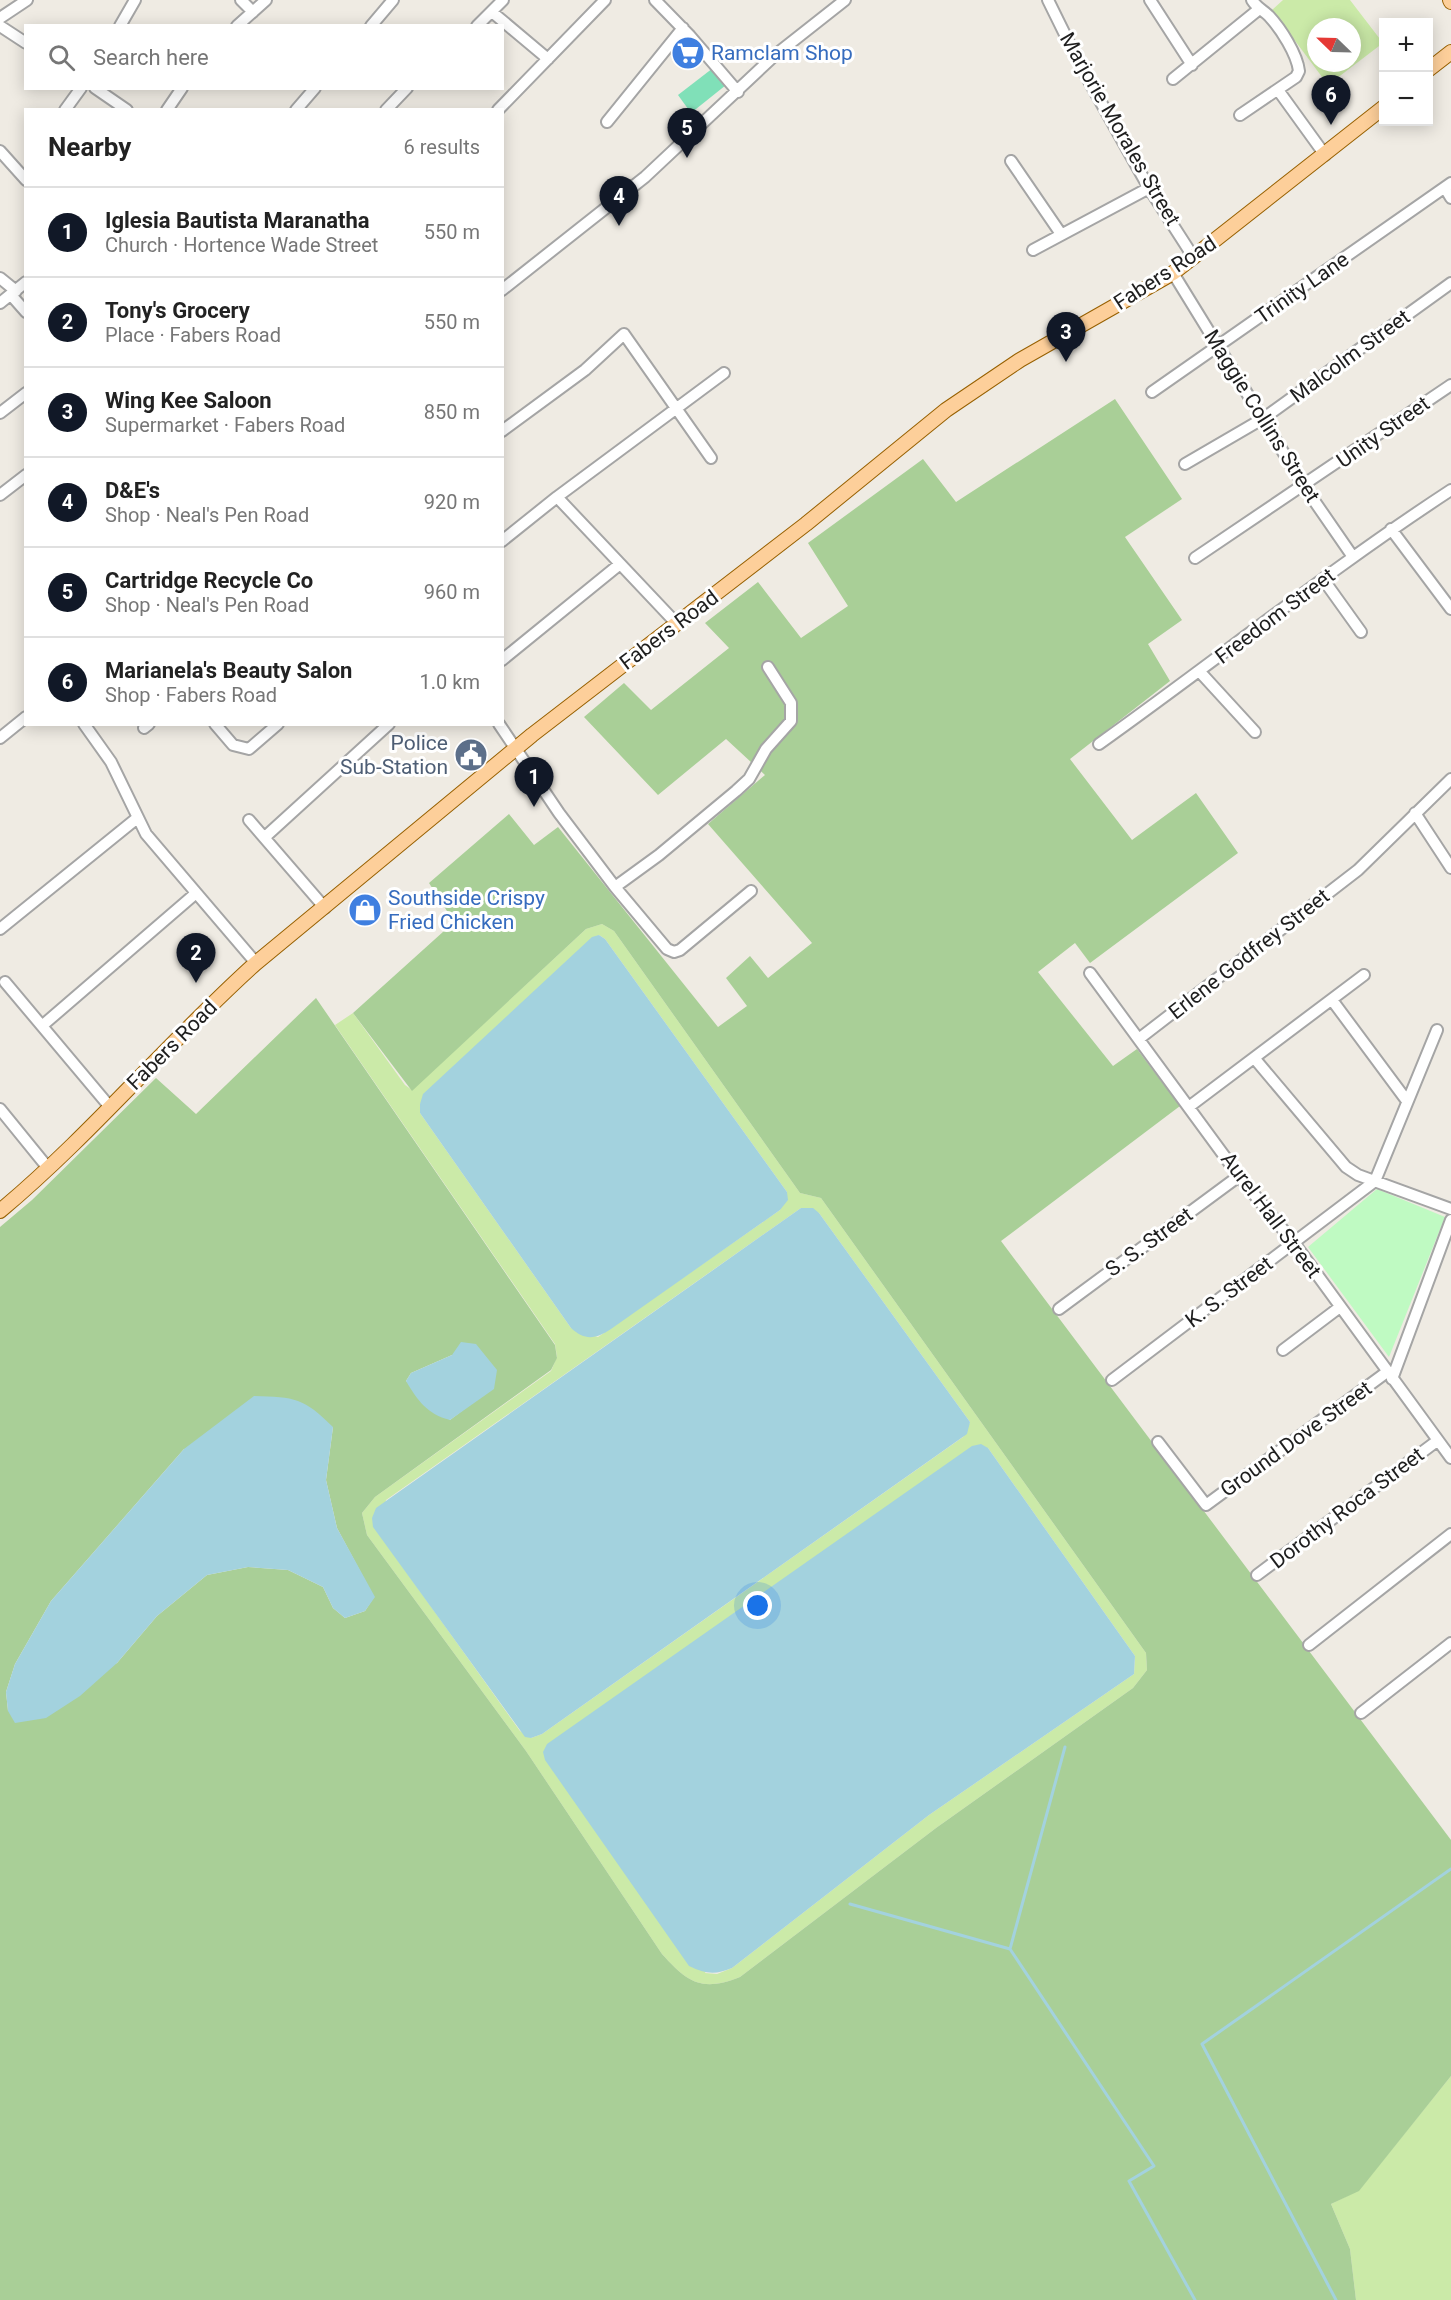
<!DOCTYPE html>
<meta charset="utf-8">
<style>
body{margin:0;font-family:Roboto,sans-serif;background:#f6f6f6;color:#222}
.controls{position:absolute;right:18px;top:18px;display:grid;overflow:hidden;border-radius:0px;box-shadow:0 3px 15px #0003}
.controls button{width:54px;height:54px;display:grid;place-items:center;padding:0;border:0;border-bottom:2px solid #e0e0e0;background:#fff;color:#222;font:30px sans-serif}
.compass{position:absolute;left:1307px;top:18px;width:54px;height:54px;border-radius:50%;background:#fff;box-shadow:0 3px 15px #0003;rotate:293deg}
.you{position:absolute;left:758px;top:1606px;width:21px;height:21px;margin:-15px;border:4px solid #fff;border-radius:50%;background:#1a73e8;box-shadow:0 0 0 9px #1a73e833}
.badge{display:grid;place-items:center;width:39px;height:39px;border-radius:50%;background:#111827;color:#fff;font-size:20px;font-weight:700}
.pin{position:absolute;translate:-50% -50px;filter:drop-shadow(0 2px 3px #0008)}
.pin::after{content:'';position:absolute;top:32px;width:21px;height:18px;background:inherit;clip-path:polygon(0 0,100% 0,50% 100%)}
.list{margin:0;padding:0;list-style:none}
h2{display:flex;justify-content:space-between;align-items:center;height:78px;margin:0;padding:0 24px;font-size:26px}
h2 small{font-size:20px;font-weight:400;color:#767676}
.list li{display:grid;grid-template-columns:39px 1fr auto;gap:18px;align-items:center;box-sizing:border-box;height:90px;padding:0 24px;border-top:2px solid #e0e0e0}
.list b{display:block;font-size:22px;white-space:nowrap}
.list p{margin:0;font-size:20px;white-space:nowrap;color:#767676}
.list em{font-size:20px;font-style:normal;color:#767676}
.icon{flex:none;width:33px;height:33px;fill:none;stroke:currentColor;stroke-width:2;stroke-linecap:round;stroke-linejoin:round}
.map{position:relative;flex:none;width:1451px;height:2300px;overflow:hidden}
.search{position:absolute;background:#fff;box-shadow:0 3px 15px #0003;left:24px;top:24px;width:480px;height:66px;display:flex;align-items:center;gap:15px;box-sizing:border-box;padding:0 21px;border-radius:0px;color:#767676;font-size:22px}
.panel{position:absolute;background:#fff;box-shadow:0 3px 15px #0003;left:24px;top:108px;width:480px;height:618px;border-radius:0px}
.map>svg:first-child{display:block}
.grass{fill:#cbeaa8;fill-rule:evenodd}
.forest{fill:#a9cf97;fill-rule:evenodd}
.park{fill:#bffac2}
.pitch{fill:#80e0b8}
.water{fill:#a3d2de}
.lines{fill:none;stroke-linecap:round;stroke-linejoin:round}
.stream{stroke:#a3d2de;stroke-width:3}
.minor-casing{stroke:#a5a5a5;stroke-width:14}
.major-casing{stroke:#976000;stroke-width:16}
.minor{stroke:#fff;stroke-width:10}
.major{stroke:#fdcf9a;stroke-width:14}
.labels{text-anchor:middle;stroke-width:6;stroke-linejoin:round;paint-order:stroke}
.shop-label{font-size:21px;fill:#366cbe;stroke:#fff;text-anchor:start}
.street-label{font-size:21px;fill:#1e1e1e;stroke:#fff}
.service-label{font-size:21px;fill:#4e5e75;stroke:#fff;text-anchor:end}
</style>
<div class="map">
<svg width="1451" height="2300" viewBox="0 0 1451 2300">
<rect width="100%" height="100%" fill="#efebe3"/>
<path class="grass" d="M1283 0H1350L1383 43 1328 85 1272 10ZM1316 27H1352V63H1316Z
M602 924 614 931 800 1193 821 1198 1146 1653 1147 1670 1133 1688 936 1828 740 1977C702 1992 688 1983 662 1954L526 1751 367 1535 362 1513 375 1497 551 1371 557 1357 555 1344 335 1025 353 1013 405 1085 412 1090 586 929ZM599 935 605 939 787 1192 780 1210 598 1337 571 1328 420 1113V1104ZM801 1208 819 1213 970 1422 963 1437 542 1734 531 1738 520 1731 379 1534 386 1500ZM988 1448 1135 1656 1134 1674 929 1815 732 1968 717 1974 705 1973Z
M1451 2076V2300H1356L1350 2249 1331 2204 1359 2190Z"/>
<path class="forest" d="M1115 399 1182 499 1125 537 1182 620 1148 644 1170 681 1070 759 1132 840 1196 793 1238 853 1090 963 1075 943 1038 972 1113 1066 1137 1049 1180 1106 1001 1241 1451 1840V2076L1359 2191 1331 2204 1350 2249 1356 2300H0V1227L32 1200 156 1078 196 1114 316 998 555 1345 557 1358 551 1370 375 1497 362 1513 367 1535 526 1751 662 1954C688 1983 702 1992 740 1977L936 1828 1133 1688 1147 1670 1146 1653 821 1198 800 1193 614 931 602 924 586 929 412 1091 353 1013 454 922 429 883 509 814 534 845 558 827 718 1027 747 1006 726 978 750 956 768 978 812 943 708 824 765 775 726 739 658 795 584 717 624 683 651 710 729 648 705 623 758 582 801 638 848 606 808 543 923 459 956 502ZM452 1355 467 1407 450 1420 406 1381 411 1373ZM333 1427 326 1480 337 1528 374 1597 365 1611 345 1618 333 1608 323 1587 288 1570 248 1567 207 1575 157 1616 117 1663 8 1711 6 1692 15 1664 51 1601 184 1449Z"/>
<path class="park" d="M1377 1189 1445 1217 1389 1357 1308 1247Z"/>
<path class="pitch" d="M713 68 726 85 691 113 678 95Z"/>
<path class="water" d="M599 935 605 939 787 1192 788 1200 780 1210 611 1329C596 1339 585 1341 571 1328L420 1113V1104L423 1094 592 937Z
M801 1208H813L819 1213 970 1422 967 1434 542 1734 531 1738 525 1737 373 1527 372 1518 376 1508Z
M461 1342 476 1344 497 1370 494 1389 450 1420C427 1414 418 1401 406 1381L411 1373 452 1355Z
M254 1396C295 1397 304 1398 333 1427L326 1480 337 1528 375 1597 365 1611 345 1618 333 1608 323 1587 288 1570 248 1567 207 1575 157 1616 117 1663 80 1696 46 1718 15 1723 8 1711 6 1692 15 1664 51 1601 184 1449Z
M981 1444 988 1448 1135 1656 1134 1674 929 1815 732 1968C715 1975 706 1974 689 1966L545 1760 543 1752 547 1744 972 1446Z"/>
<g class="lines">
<path class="stream" d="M850 1904 1010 1949 1154 2166 1129 2181 1195 2300
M1010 1949 1065 1747
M1336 2300 1202 2044 1451 1869"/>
<g class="minor-casing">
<path id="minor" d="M241 0 253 12
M655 0 690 36 738 92
M1048 0 1080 65 1149 188 1194 258
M1150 0 1192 65
M492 12 548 59
M0 18 27 0
M0 26 26 43
M120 26 135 0
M237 26 266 0
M371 26 393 0
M477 26 503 0
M1173 79 1258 10
M95 88 127 110
M1278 90 1325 155
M65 110 81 88
M167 110 182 88
M296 110 315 88
M386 110 407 88
M498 110 605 0
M1240 115 1296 77 1299 71C1297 54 1281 29 1269 16 1263 10 1257 8 1252 0
M607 122 683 28
M0 151 26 180
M1011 161 1061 234
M1445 188 1451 198
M1033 250 1149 188
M1173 273 1304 486 1353 557
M0 278 16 291
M502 290 645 177 774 56 845 0
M11 295 26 312
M0 303 26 282
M1152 392 1451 183
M0 413 26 393
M502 431 585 370 624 334 711 458
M1185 464 1264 418 1451 283
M0 495 26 475
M557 497 677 624
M1391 529 1451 609
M502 541 557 497 724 373
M1195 558 1451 385
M1323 579 1361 632
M502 660 620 564
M1200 672 1255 732
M84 724 111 762 146 834 256 963
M215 724 233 745 249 749 278 724
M499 724 559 813 615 887 667 949 674 952 680 950 751 891
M144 728 149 724
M0 738 26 717
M1099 744C1217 660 1330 569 1451 490
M1415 813 1451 868
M249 820 325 908
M265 837 389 724
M615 887 659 855 736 791 749 779 766 749 791 721V703L768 667
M0 929 136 819
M1090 973 1239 1176 1294 1243 1451 1458
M5 982 110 1107
M1332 1000 1407 1101
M43 1025 195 894
M1140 1038 1358 870 1451 779
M1255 1059 1346 1167 1358 1175 1451 1209
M1190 1106 1364 975
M0 1109 48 1168
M1059 1309 1239 1176
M1283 1350 1340 1307
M1392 1379 1451 1220
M1112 1380 1375 1181 1437 1030
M1158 1442 1206 1505 1387 1372
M1257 1575 1437 1441
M1309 1645 1451 1534
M1361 1713 1451 1643"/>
</g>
<g class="major-casing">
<path id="major" d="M1450 0 1451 2
M1428 70 1451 52
M0 1211C91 1135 168 1042 256 963L532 735 806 524 946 410 1020 360 1173 273 1384 107"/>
</g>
<use href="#minor" class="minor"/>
<use href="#major" class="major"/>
</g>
<defs>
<g id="supermarket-disc" transform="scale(1.725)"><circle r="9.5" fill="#3f7fe0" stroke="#fff"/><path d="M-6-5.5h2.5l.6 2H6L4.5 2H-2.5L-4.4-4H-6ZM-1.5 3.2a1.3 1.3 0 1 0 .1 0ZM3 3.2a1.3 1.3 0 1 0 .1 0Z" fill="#fff"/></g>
<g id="civic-disc" transform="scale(1.725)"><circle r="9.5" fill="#5c6f8a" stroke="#fff"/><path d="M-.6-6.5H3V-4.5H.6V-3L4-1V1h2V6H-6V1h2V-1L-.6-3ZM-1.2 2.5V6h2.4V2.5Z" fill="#fff"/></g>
<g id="shop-disc" transform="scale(1.725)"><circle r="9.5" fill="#3f7fe0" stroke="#fff"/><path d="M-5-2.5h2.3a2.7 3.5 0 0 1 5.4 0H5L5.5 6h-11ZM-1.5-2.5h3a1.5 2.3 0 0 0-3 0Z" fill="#fff"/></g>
</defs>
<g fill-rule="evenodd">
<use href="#supermarket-disc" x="688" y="53"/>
<use href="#civic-disc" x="471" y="755"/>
<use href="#shop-disc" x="365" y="910"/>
</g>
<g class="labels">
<g class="shop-label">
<text x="711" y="60">Ramclam Shop</text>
<text x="388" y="905">Southside Crispy<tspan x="388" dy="24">Fried Chicken</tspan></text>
</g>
<g class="street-label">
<text transform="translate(1120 129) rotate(60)" y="7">Marjorie Morales Street</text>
<text transform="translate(1165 273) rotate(-33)" y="7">Fabers Road</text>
<text transform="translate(1302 288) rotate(-35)" y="7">Trinity Lane</text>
<text transform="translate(1350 356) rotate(-36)" y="7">Malcolm Street</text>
<text transform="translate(1262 416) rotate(58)" y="7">Maggie Collins Street</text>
<text transform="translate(1383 432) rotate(-35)" y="7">Unity Street</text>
<text transform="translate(1275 616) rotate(-37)" y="7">Freedom Street</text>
<text transform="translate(669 630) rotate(-37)" y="7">Fabers Road</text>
<text transform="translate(1249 954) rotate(-38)" y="7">Erlene Godfrey Street</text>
<text transform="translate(172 1045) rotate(-45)" y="7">Fabers Road</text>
<text transform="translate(1271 1215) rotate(53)" y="7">Aurel Hall Street</text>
<text transform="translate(1149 1242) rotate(-36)" y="7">S. S. Street</text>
<text transform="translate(1229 1292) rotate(-37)" y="7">K. S. Street</text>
<text transform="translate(1296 1439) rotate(-36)" y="7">Ground Dove Street</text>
<text transform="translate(1347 1508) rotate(-37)" y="7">Dorothy Roca Street</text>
</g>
<g class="service-label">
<text x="448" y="750">Police<tspan x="448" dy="24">Sub-Station</tspan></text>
</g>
</g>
</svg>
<div class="controls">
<button>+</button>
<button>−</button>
</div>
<svg class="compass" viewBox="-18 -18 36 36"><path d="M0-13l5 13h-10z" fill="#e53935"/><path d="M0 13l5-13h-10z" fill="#767676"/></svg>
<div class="you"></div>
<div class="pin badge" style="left:534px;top:807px">1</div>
<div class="pin badge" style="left:196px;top:983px">2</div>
<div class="pin badge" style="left:1066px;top:362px">3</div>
<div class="pin badge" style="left:619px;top:226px">4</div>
<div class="pin badge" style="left:687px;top:158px">5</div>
<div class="pin badge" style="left:1331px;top:125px">6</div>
<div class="search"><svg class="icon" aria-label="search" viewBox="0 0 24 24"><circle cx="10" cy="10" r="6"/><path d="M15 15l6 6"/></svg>Search here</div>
<section class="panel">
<h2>Nearby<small>6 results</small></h2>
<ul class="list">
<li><span class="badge">1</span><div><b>Iglesia Bautista Maranatha</b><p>Church · Hortence Wade Street</p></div><em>550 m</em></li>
<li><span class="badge">2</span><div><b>Tony's Grocery</b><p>Place · Fabers Road</p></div><em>550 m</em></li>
<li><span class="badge">3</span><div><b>Wing Kee Saloon</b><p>Supermarket · Fabers Road</p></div><em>850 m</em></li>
<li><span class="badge">4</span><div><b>D&amp;E's</b><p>Shop · Neal's Pen Road</p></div><em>920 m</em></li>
<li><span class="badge">5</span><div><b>Cartridge Recycle Co</b><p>Shop · Neal's Pen Road</p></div><em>960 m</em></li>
<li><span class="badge">6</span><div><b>Marianela's Beauty Salon</b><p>Shop · Fabers Road</p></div><em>1.0 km</em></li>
</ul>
</section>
</div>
